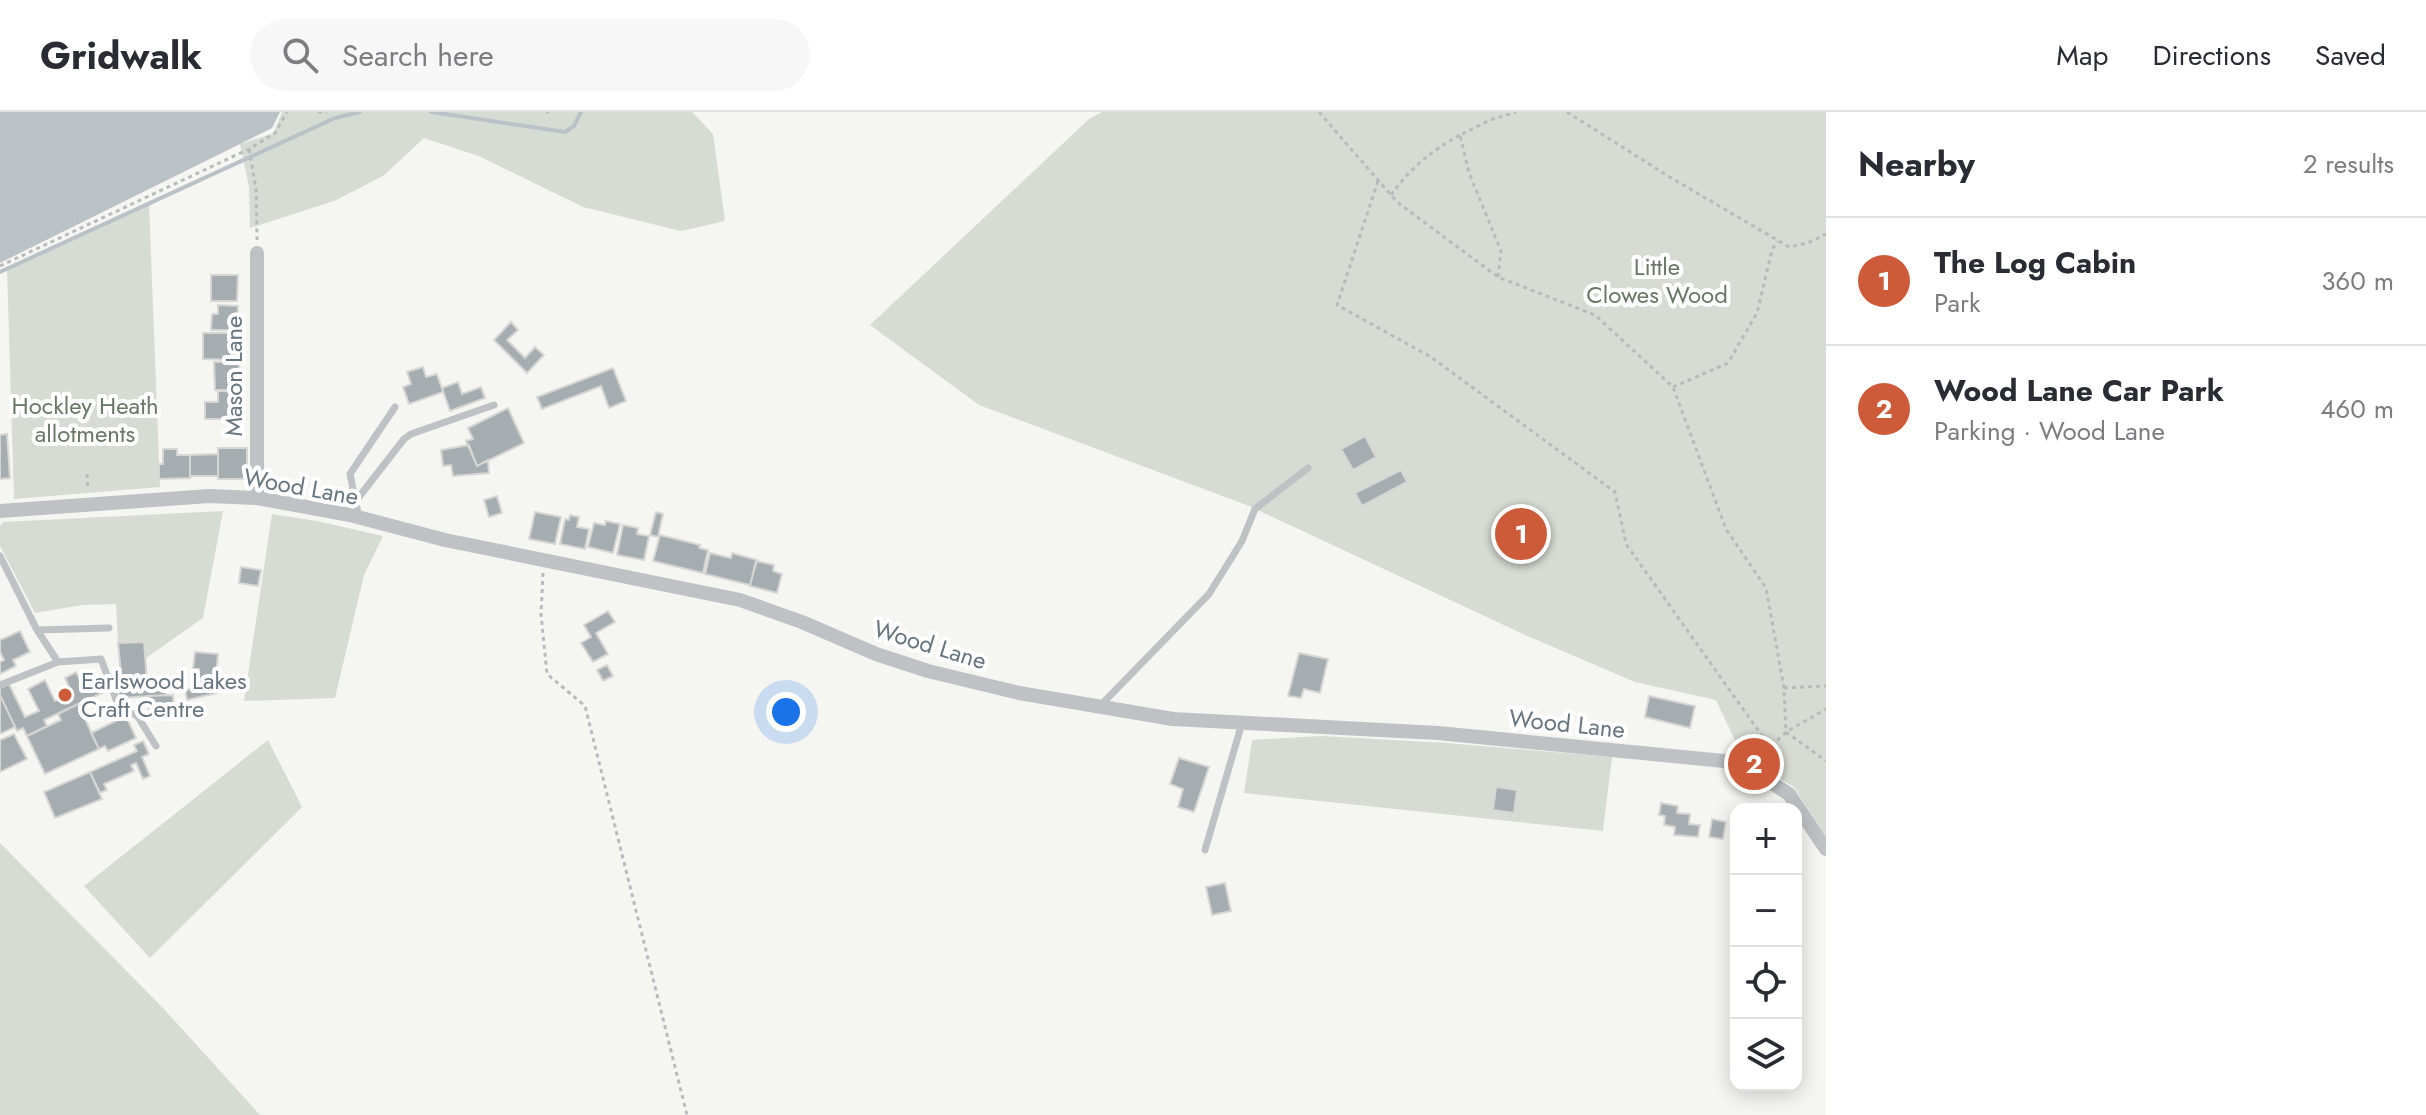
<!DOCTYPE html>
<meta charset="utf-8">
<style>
body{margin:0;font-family:Jost,sans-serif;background:#f7f7f7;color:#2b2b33}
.controls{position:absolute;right:24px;bottom:24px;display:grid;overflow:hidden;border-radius:16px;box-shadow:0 4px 20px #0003}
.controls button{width:72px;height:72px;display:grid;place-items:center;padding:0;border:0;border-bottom:2px solid #e1e1e2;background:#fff;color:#2b2b33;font:40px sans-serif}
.you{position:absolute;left:786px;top:600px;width:28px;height:28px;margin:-20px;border:6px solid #fff;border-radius:50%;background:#1a73e8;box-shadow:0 0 0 12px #1a73e833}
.badge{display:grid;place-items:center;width:52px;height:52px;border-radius:50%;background:#cd5b3a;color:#fff;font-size:26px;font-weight:700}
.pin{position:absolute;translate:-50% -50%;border:4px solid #fff;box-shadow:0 2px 8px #0006}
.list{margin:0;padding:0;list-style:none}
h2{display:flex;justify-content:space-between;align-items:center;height:104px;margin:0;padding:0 32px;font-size:34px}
h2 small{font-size:26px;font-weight:400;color:#7c7c81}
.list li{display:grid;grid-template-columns:52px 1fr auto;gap:24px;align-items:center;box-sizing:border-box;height:128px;padding:0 32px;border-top:2px solid #e1e1e2}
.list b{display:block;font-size:30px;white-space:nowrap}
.list p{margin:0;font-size:26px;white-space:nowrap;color:#7c7c81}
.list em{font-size:26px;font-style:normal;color:#7c7c81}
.icon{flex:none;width:44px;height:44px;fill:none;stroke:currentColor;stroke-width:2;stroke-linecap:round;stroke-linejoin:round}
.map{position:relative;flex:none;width:1826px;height:1003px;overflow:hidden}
header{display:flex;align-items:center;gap:48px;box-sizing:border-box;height:112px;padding:0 40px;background:#fff;border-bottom:2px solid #e1e1e2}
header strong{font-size:38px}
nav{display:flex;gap:44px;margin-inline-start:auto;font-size:28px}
.search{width:560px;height:72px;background:#f7f7f7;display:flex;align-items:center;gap:20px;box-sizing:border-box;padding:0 28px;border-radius:44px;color:#7c7c81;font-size:30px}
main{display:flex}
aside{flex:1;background:#fff}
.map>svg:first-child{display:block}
.green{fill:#d6dbd3}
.water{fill:#bac2c7}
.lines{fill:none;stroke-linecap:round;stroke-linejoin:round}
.stream{stroke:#bac2c7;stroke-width:4}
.building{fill:#a6adb1;stroke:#d6d6d4;stroke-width:2}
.path{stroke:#b8bbbc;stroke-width:3;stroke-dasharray:4 4;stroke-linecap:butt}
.lane{stroke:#bec2c5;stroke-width:7}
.street{stroke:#bec2c5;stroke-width:14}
.poi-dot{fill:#cd5b3a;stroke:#fff;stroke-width:3}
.labels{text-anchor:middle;stroke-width:8;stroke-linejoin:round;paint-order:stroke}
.park-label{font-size:24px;fill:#697765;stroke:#fff}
.street-label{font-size:24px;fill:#67757f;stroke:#fff}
.poi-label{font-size:24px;fill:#67757f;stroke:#fff;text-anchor:start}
</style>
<header>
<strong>Gridwalk</strong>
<div class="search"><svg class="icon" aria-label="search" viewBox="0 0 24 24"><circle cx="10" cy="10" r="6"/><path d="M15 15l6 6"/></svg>Search here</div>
<nav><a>Map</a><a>Directions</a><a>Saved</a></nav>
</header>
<main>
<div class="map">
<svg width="1826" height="1003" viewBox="0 0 1826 1003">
<rect width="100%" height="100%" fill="#f5f5f2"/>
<path class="green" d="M282 0H692L713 22 725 109 681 119 583 95 481 45 424 26 383 64 334 89 250 116 249 75 240 32 274 21Z
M1102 0H1826V724L1794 675 1742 643 1716 588 1635 570 1523 522 1249 394 979 293 870 213 1089 7Z
M149 92 160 375 14 387 7 156Z
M223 399 203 506 146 546 144 530 118 531 116 492 82 493 35 501 0 434V414L3 410Z
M272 402 317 409 383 424 364 463 335 586 244 589Z
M1321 624 1446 631 1612 645 1603 719 1244 681 1252 628Z
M268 628 302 695 150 846 84 774Z
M0 731 163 896 260 1003H0Z"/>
<path class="water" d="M0 0H280L272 16 0 151Z"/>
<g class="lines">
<path class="stream" d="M431 0 565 20 574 14 581 0
M0 160 335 6 360 0"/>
</g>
<path class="building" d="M211 163H238L237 189H211Z
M218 193 238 194 237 218H211L212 202H218Z
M511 210 518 218 507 228 525 246 535 235 544 243 527 261 494 228Z
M203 221H238V248L203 247Z
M214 250H239V278H215Z
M423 255 426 265 437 262 443 280 409 292 403 275 411 272 407 260Z
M613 256 626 289 609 296 601 274 542 297 537 285Z
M458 270 462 282 481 275 485 286 450 299 442 276Z
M218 279H237V307H205V290H218Z
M508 296 524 331 477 354 466 329 473 327 468 316Z
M7 322 10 366 0 367V323Z
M1365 324 1376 345 1353 358 1341 337Z
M469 333 477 354 488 348 489 361 453 364 451 353 443 354 441 338Z
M218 336H247V367H218Z
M163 337H177V343H190V366L159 367V352H163Z
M218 342V364H190V343Z
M1401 358 1407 370 1362 394 1355 381Z
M497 384 502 401 489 405 484 388Z
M535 400 561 405 555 432 529 427Z
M656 400 663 402 658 425 650 423Z
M570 403 579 405 577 415 589 417 585 437 560 432 565 407 569 408Z
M606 409 620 412 613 441 588 435 594 411 605 413Z
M623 413 638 416 637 422 649 424 644 448 617 443Z
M660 423 700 433 699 436 708 438 703 461 653 449Z
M710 441 731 446 732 441 757 448 750 473 705 462Z
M756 449 774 453 773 459 782 462 777 481 750 474Z
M241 455 261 458 258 474 239 471Z
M608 499 615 510 596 521 608 542 593 550 581 531 591 525 584 513Z
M20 519 30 540 13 548 16 554 0 562V550L4 548 0 540V528Z
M144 530 147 569 122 571 118 531Z
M195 540 218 542 216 564H212L211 571 198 570 199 557H193Z
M1299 541 1328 547 1320 581 1304 577 1301 586 1288 584Z
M607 553 613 564 603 569 597 558Z
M76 560 82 572 97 565 104 580 44 608 47 614 27 624 23 616 17 619 0 583V576L9 572 25 605 39 599 28 577 45 568 55 589 72 581 65 566Z
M165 568 166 583 119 586 118 571Z
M214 572 217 581 187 588 185 578Z
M0 583 15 615 0 622Z
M173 583 174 606 149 607 148 584Z
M1649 584 1695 594 1690 616 1645 605Z
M78 592 99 637 45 662 27 624 61 608 58 602Z
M126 604 136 626 108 639 105 634 99 637 91 621Z
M14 622 27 647 0 660V628Z
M143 629 149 642 142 645 150 664 143 667 136 651 131 653 134 659 104 672 107 678 100 681 90 660 137 639 134 633Z
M1179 646 1209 655 1194 700 1178 695 1183 677 1170 672Z
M90 660 102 687 55 706 44 680Z
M1496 675 1517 678 1514 701 1493 698Z
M1661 691 1678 694 1677 701 1690 702 1689 712 1700 713 1698 725 1674 723 1675 715 1664 713 1665 704 1659 703Z
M1712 707 1726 710 1723 727 1709 725Z
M1225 771 1231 799 1212 803 1206 775Z"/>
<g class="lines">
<path class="path" d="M318 0H327
M546 0H549
M1319 0 1397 90 1498 165 1595 203 1673 275 1726 417 1766 476 1784 576 1786 620
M1567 0 1668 64 1789 135 1808 131 1826 122
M249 37 256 77 257 128
M1378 69 1337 193 1431 245 1615 380 1626 432 1770 635
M1391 83C1410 56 1431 39 1460 23
M0 154 249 37 275 21 287 0
M1498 165 1501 139 1469 61 1460 23 1490 8 1516 0
M1673 275 1728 251 1757 201 1772 138 1777 129
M87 362 88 378
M543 461 541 502 547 562 585 594 687 1003
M1784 576 1826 574
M1786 620 1826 649
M1760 645 1786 620 1826 597"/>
<path class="lane" d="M355 390 404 327 411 322 494 293
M359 406 350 362 395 295
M0 444 37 518 58 550
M37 518 109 516
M0 573 58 550 101 547 117 590 138 605 156 634
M1099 595 1209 482 1242 429 1255 397 1308 356
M1205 738 1242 611"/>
<path class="street" d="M257 141V386
M0 399 209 384 257 386 350 403 445 428 740 488 802 510 876 542 928 559 1019 581 1173 607 1438 621 1724 649 1751 658 1789 682 1826 737"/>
</g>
<circle class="poi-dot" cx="65" cy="583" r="8"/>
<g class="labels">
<g class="park-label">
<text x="1657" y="163">Little<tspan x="1657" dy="28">Clowes Wood</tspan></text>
<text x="85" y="302">Hockley Heath<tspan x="85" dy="28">allotments</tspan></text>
</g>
<g class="street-label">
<text transform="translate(234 264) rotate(-90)" y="8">Mason Lane</text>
<text transform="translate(301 375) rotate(10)" y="8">Wood Lane</text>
<text transform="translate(930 533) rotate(17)" y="8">Wood Lane</text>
<text transform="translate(1567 612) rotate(6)" y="8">Wood Lane</text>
</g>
<g class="poi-label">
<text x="81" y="577">Earlswood Lakes<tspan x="81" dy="28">Craft Centre</tspan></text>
</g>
</g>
</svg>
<div class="controls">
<button>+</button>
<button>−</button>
<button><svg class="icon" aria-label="locate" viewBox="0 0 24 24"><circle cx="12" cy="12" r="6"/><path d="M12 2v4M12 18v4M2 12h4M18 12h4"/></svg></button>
<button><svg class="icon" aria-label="layers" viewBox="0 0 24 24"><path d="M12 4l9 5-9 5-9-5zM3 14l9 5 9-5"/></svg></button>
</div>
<div class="you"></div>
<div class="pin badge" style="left:1521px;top:422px">1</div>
<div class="pin badge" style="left:1754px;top:652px">2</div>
</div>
<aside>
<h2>Nearby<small>2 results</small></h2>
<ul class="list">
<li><span class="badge">1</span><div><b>The Log Cabin</b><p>Park</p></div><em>360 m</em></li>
<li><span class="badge">2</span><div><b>Wood Lane Car Park</b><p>Parking · Wood Lane</p></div><em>460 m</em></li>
</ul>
</aside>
</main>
